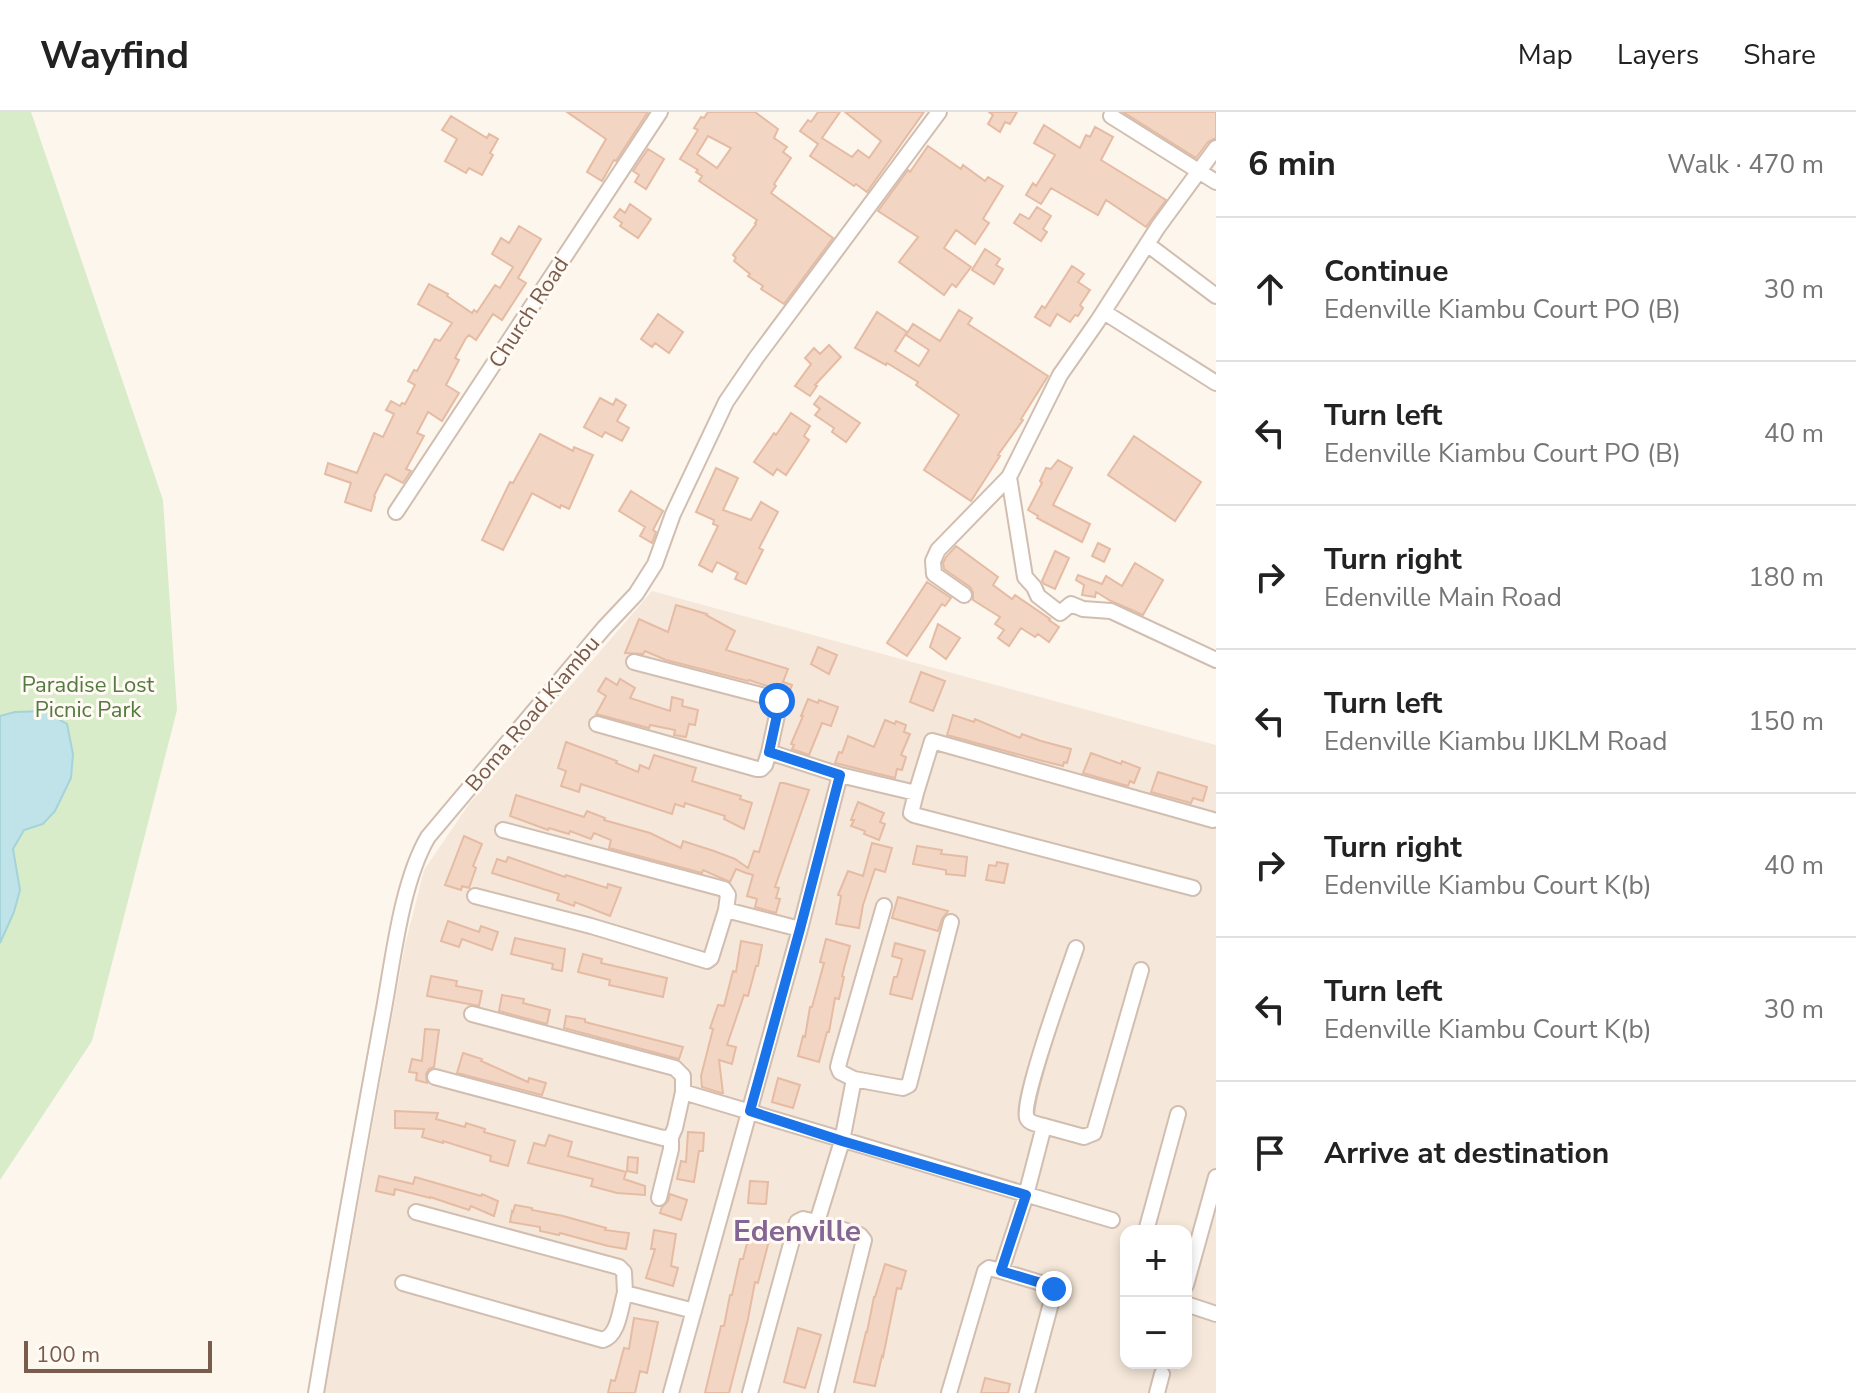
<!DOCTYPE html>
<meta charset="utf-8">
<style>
body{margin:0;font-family:"Nunito Sans",sans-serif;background:#f2f2f2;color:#222}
.controls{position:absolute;right:24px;bottom:24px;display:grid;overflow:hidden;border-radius:16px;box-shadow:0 4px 12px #0003}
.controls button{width:72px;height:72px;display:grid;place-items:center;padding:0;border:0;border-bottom:2px solid #e0e0e0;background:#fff;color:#222;font:40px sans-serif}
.scale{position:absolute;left:24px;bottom:20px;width:188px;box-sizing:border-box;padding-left:8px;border:4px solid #7a5c4d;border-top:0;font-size:22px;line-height:28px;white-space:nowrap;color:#7a5c4d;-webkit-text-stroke:6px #fffaf3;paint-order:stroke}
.stop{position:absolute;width:24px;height:24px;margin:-18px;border:6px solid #1a73e8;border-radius:50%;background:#fff}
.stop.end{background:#1a73e8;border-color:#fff;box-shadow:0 2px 8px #0008}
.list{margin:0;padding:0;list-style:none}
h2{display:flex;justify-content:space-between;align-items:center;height:104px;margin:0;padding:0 32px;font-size:34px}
h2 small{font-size:26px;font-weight:400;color:#767676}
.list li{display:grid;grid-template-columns:52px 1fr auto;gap:24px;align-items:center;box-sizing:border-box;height:144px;padding:0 32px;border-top:2px solid #e0e0e0}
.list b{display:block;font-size:30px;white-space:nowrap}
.list p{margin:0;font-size:26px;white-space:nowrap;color:#767676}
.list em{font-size:26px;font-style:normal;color:#767676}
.icon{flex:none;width:44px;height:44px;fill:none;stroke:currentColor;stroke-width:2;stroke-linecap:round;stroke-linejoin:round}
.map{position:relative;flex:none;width:1216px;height:1281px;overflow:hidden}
header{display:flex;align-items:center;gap:48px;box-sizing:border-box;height:112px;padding:0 40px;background:#fff;border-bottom:2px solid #e0e0e0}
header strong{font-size:38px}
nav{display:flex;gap:44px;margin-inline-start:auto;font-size:28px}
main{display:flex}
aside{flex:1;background:#fff}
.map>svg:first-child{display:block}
.residential{fill:#f5e8da;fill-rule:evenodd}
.green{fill:#d8ecc9}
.water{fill:#bfe3e8;stroke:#a5d3da;stroke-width:2}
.building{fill:#f3d5c3;stroke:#e6bba3;stroke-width:2;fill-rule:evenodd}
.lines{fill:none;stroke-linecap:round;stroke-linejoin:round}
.minor-casing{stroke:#d1beb0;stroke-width:18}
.minor{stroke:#fff;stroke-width:14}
.route{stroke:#1a73e8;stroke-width:10}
.labels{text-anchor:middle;stroke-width:6;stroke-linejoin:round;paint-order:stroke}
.street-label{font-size:22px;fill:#7a5c4d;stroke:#fffaf3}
.park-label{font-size:22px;fill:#537a41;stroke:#fffaf3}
.district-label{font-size:30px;font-weight:bold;fill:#846695;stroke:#fffaf3}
</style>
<header>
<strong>Wayfind</strong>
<nav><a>Map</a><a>Layers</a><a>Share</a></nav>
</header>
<main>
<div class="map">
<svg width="1216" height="1281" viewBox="0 0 1216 1281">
<rect width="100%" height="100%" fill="#fdf6ec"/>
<path class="residential" d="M652 479 1216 633V1281H324L405 833 424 758 469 692ZM1126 1119H1186V1251H1126Z"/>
<path class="green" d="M0 0H31L163 388 177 598 92 929 0 1068Z"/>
<path class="water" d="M44 599 67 612 73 642 71 666 55 699 43 712 24 718 13 737 20 778 14 800 0 831V604L15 600Z"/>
<path class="building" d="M567 0H648L616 49 614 48 602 69 587 60 606 27Z
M708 0H755L778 17 774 26 787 35 783 40 791 46 774 72 776 74 771 81 833 126 784 192 761 177 763 174 748 164 750 162 734 149 736 146 733 143 756 112 755 111 757 108 699 69 702 64 696 60 698 58 680 47 698 18 694 16 701 5 704 6ZM708 24 731 36 717 56 697 42Z
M818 0H840L822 26 852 45 858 38 869 46 881 29 845 0H924L867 80 856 72 854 74 810 44 818 32 800 19 808 8 811 10Z
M989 0H1017L1010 12 1005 10 1000 20 988 12 993 3Z
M1123 0H1216V26L1208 30 1196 46Z
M451 4 487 26 489 22 498 27 490 41 493 43 482 63 469 56 466 61 445 49 457 27 442 18Z
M1044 13 1080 36 1086 23 1090 25 1095 15 1113 25 1101 48 1166 88 1146 115 1106 88 1098 103 1051 76 1041 92 1026 83 1033 71 1036 74 1055 43 1034 31Z
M928 34 961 57 963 53 985 69 988 65 1003 74 983 107 989 111 975 132 956 118 944 136 971 155 956 175 952 172 944 183 899 150 918 125 878 99 908 58 910 60Z
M648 37 664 47 646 77 635 70 639 63 633 59Z
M630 92 651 107 638 126 620 114 622 111 614 105 620 97 625 101Z
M1037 95 1051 104 1043 117 1047 120 1041 129 1014 111 1020 102 1029 107Z
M519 114 541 127 518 166 526 171 502 208 493 202 476 228 469 223 466 226 455 246 459 248 446 273 459 281 442 309 428 300 417 321 424 324 406 357 411 359 403 371 386 362 384 364 374 384 375 385 371 399 345 390 351 371 325 362 328 351 357 361 374 321 383 325 394 302 386 298 391 289 400 294 402 291 405 292 415 273 408 269 414 258 417 259 435 227 440 229 452 211 418 192 429 172 448 182 447 184 472 201 474 198 477 200 495 173 500 176 513 155 492 142 501 126 509 131Z
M985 137 1000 147 996 153 1003 157 994 172 972 158Z
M1072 154 1084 162 1078 170 1090 178 1080 193 1083 196 1078 204 1075 203 1070 210 1057 202 1050 214 1035 205 1042 194 1045 196Z
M959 198 972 206 968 212 1048 264 1021 307 1023 308 998 343 1000 344 971 389 924 358 959 303 916 273 918 270 887 251 886 253 855 236 877 200 907 220 895 239 919 254 929 238 906 223 913 212 940 229Z
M658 202 683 220 669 241 655 231 652 235 641 227Z
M829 233 841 245 815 273 817 274 810 284 795 274 811 252 805 246 814 236 820 242Z
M820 284 860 311 846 330 832 320 834 316 815 303 820 297 814 292Z
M600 286 613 293 616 287 626 293 617 309 629 316 622 329 605 320 602 325 584 315Z
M791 301 810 314 804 324 809 328 786 363 777 357 773 363 754 350 774 321 776 323Z
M540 322 573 339 574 335 593 343 569 397 561 393 560 396 532 381 503 438 482 428 510 370 513 371Z
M1134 324 1201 370 1175 409 1108 363Z
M1058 348 1072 356 1053 393 1090 412 1082 430 1037 406 1038 404 1028 398 1042 371 1040 369 1046 356 1051 357Z
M716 356 738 366 723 398 751 408 761 390 778 400 759 436 763 438 746 472 735 467 738 461 717 450 712 460 699 453 718 414 713 412 714 408 696 400Z
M631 379 663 399 653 418 656 420 652 431 640 424 645 415 619 399Z
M1098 431 1110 437 1104 450 1092 444Z
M956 434 998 465 993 473 1012 487 1015 483 1050 507 1049 508 1059 515 1049 530 1038 522 1035 525 1021 516 1009 534 998 526 1004 518 995 512 1000 505 973 488V480L970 475 944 457 943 451 946 445Z
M1055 439 1069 446 1055 477 1044 472 1042 469Z
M1135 451 1163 468 1143 503 1111 489 1096 480 1095 485 1082 483 1084 473 1076 468 1078 463 1102 472 1106 464 1122 474Z
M927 470 951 486 945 494 942 492 907 544 887 531Z
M676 493 707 502 706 503 735 519 726 538 788 557 783 570 792 573 787 587 784 581 773 576 749 568 748 569 666 548 645 539 643 542 625 541 639 507 668 520Z
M938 512 960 526 946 547 930 535Z
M818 535 837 543 829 562 811 552Z
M921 560 945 569 933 599 910 590Z
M606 566 617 573 620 567 635 576 630 586 670 599 672 585 683 588 682 594 698 598 695 613 689 612 686 625 674 623 675 618 650 613 649 616 596 602 606 584 598 579Z
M808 587 818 591 819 588 838 595 831 614 822 611 809 643 792 637 794 633 791 632 803 604H801Z
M953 603 974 610 975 607 1020 626 1022 622 1041 629 1071 637 1067 651 1064 650 1063 654 1035 647 947 623Z
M885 608 895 612 896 609 906 613 904 620 910 622 901 643 906 645 902 658 897 657 895 666 835 651 839 640 842 641 848 624 874 635Z
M566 630 617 649 616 651 638 660 640 653 649 657 654 643 696 656 692 669 741 684 740 687 752 691 744 717 724 707 725 704 685 691 684 695 675 692 672 702 581 672 579 680 561 674 566 659 558 656Z
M1091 641 1121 652 1122 649 1140 656 1134 671 1130 669 1128 674 1083 661Z
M1158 660 1207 675 1203 689 1193 686 1191 691 1151 680Z
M780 671H784L809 678 775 775 779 776 776 786 780 787 776 801 755 795 757 787 747 784 753 763 746 761 736 757 730 770 703 758 702 761 609 736 611 728 594 721 591 727 570 719 569 722 549 716 548 718 510 704 516 683 584 705 587 699 605 706 604 708 650 721 681 736 683 729 714 739 735 747 748 756 754 739 759 740Z
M858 690 884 701 880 710 885 712 879 728 864 722 865 719 851 714 854 708H851Z
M464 724 482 732 473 754 476 756 469 776 462 774 461 778 445 773Z
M872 731 892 736 885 760 875 757 863 793 859 816 836 812 841 784 838 783 848 759 863 764Z
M917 734 942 738 941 742 967 745 965 764 946 762V758L913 752Z
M508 745 565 765 566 763 607 776 608 772 621 776 610 804 575 790 574 794 557 788 559 782 492 761 497 747 506 750Z
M997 750 1008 752 1004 771 986 768 989 753 996 754Z
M898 785 948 799 942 807 938 819 892 806Z
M448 809 479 820 481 814 498 820 492 838 462 827 459 835 441 829Z
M515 826 565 837 562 859 552 857 553 852 511 842Z
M826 827 850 834 842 864 844 865 839 887 835 886 829 920H827L819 950 798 944 803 924 805 925 810 895H812L824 851 820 850Z
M741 829 762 833 758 854H756L748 884 744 883 727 933 736 935 732 952 719 948 723 981H721L702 975 701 964 713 917 710 916 718 893 724 894 733 859 736 860Z
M895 831 925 839 912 887 890 882 894 865H897L902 847 892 844Z
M583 842 602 847 601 851 667 866 663 885 609 873 610 868 578 860Z
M431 864 457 869 456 874 482 879 479 894 427 884Z
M502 883 524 887 523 891 550 898 547 912 499 899Z
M566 904 585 907V910L683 935 679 947 564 916Z
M425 917 439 918 434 955 429 957 426 962 427 971 416 968 417 961 409 960 412 947 422 949Z
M463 941 482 947 481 949 528 970 529 966 546 971 542 983 457 961Z
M778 966 800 973 793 996 772 990Z
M395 999 438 1001 436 1007 465 1015 466 1011 485 1017 484 1020 515 1029 508 1054 490 1049 491 1044 443 1029V1031L422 1025 424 1017 395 1016Z
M688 1020 704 1021 703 1039H699L694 1070 677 1067 681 1049 686 1050Z
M549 1023 572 1030 568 1044 626 1060 624 1067 645 1074V1083L617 1081 591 1074 593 1067 528 1051 534 1031 545 1034Z
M628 1045 638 1046 637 1061 627 1059Z
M379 1064 413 1072 415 1065 481 1084 482 1082 498 1089 494 1104 471 1094 469 1098 430 1085V1086L395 1077 394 1083 376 1079Z
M750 1069 768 1070 766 1092 748 1091Z
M670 1082 687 1088 681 1108 660 1101 662 1095 668 1089Z
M515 1093 532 1096V1098L563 1104 606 1116 605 1118 629 1121 626 1137 608 1134 560 1121 559 1123 540 1119V1115L510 1110 512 1099 513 1100Z
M751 1116 771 1121 758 1171 755 1170 748 1207 729 1281H705L721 1214H724L730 1183H732L740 1147H743Z
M654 1118 676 1122 671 1154 678 1156 673 1174 646 1166 655 1137H651Z
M885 1152 906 1159 901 1177 897 1176 883 1245 882 1244 875 1274 854 1270 866 1220H867L874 1185H875Z
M634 1206 658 1210 647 1261 640 1259 635 1281H608L611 1268 615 1269 624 1236 629 1237Z
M798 1216 821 1223 805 1276 784 1270Z
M985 1266 1010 1272 1008 1281H981Z"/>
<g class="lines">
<g class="minor-casing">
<path id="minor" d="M1111 4 1216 70
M1147 132 1216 184
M1104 200 1216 271
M1009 365 1025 465 1034 475 1038 484 1060 501 1071 492 1083 497 1111 499 1216 548
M396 400 660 0
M964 483 934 462 933 449 938 438 1009 365 1060 263 1097 210 1158 115 1216 36
M634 550 761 583 777 589 779 594 769 640 840 663 916 681 932 629 1213 708
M597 612 757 657H761L765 653 769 640
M916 681 911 701 914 703 1193 776
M503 718 724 777 728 783 726 798
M475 784 591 814 707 849 711 846 726 798 800 817
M472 902 675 956 683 964V980L675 1016 671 1025V1037L659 1086
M435 965 663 1026 671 1025
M854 967 903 976 909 973 951 810
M683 980 1112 1108
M1044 1014C1038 1012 1030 1012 1027 1006 1020 992 1068 859 1076 836
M416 1100 619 1155 624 1160 625 1181
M1146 1119 1178 1002
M403 1171 603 1228C619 1223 620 1196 625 1181L694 1199
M1186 1173 1216 1065
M1186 1192 1216 1202
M316 1281C337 1155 360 1028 383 902 393 849 401 771 428 725L604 516 636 482 655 452 673 402 726 290 756 246 939 0
M671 1281 800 817 840 663
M750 1281 797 1110 803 1107 817 1110
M826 1281 864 1128 860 1123 817 1110 842 1029 854 967 840 960 838 955 840 947 884 794
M949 1281 985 1159 989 1156 1001 1159
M1027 1281 1054 1180 1051 1174 1001 1159 1026 1083 1044 1014 1084 1025 1094 1021 1141 858
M1157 1281 1162 1262"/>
</g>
<use href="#minor" class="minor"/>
</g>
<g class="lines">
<path class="route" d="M777 589 779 594 769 640 840 663 800 817 750 999 842 1029 1026 1083 1001 1159 1051 1174 1054 1177"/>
</g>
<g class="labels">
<g class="street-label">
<text transform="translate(528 200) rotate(-57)" y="8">Church Road</text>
<text transform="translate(532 601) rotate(-50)" y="8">Boma Road Kiambu</text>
</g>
<g class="park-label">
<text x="88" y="580">Paradise Lost<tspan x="88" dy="25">Picnic Park</tspan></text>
</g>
<g class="district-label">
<text x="797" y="1129">Edenville</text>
</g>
</g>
</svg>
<div class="controls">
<button>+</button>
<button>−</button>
</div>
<div class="scale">100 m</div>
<div class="stop" style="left:777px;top:589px"></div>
<div class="stop end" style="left:1054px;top:1177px"></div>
</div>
<aside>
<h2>6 min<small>Walk · 470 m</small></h2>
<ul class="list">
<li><svg class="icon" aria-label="ahead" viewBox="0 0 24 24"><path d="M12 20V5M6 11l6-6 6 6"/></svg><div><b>Continue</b><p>Edenville Kiambu Court PO (B)</p></div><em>30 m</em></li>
<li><svg class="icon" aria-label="left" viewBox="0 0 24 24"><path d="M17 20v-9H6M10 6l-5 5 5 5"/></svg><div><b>Turn left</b><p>Edenville Kiambu Court PO (B)</p></div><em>40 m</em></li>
<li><svg class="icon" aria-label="right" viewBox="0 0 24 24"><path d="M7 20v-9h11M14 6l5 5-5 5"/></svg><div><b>Turn right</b><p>Edenville Main Road</p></div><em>180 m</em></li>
<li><svg class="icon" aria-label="left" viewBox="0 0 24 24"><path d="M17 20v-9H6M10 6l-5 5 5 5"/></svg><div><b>Turn left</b><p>Edenville Kiambu IJKLM Road</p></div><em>150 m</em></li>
<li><svg class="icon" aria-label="right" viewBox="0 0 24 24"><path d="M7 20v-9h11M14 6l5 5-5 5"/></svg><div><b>Turn right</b><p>Edenville Kiambu Court K(b)</p></div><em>40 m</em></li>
<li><svg class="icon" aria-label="left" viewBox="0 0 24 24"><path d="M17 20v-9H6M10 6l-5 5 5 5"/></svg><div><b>Turn left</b><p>Edenville Kiambu Court K(b)</p></div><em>30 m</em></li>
<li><svg class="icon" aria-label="arrive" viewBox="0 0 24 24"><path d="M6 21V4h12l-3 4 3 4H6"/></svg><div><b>Arrive at destination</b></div></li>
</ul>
</aside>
</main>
